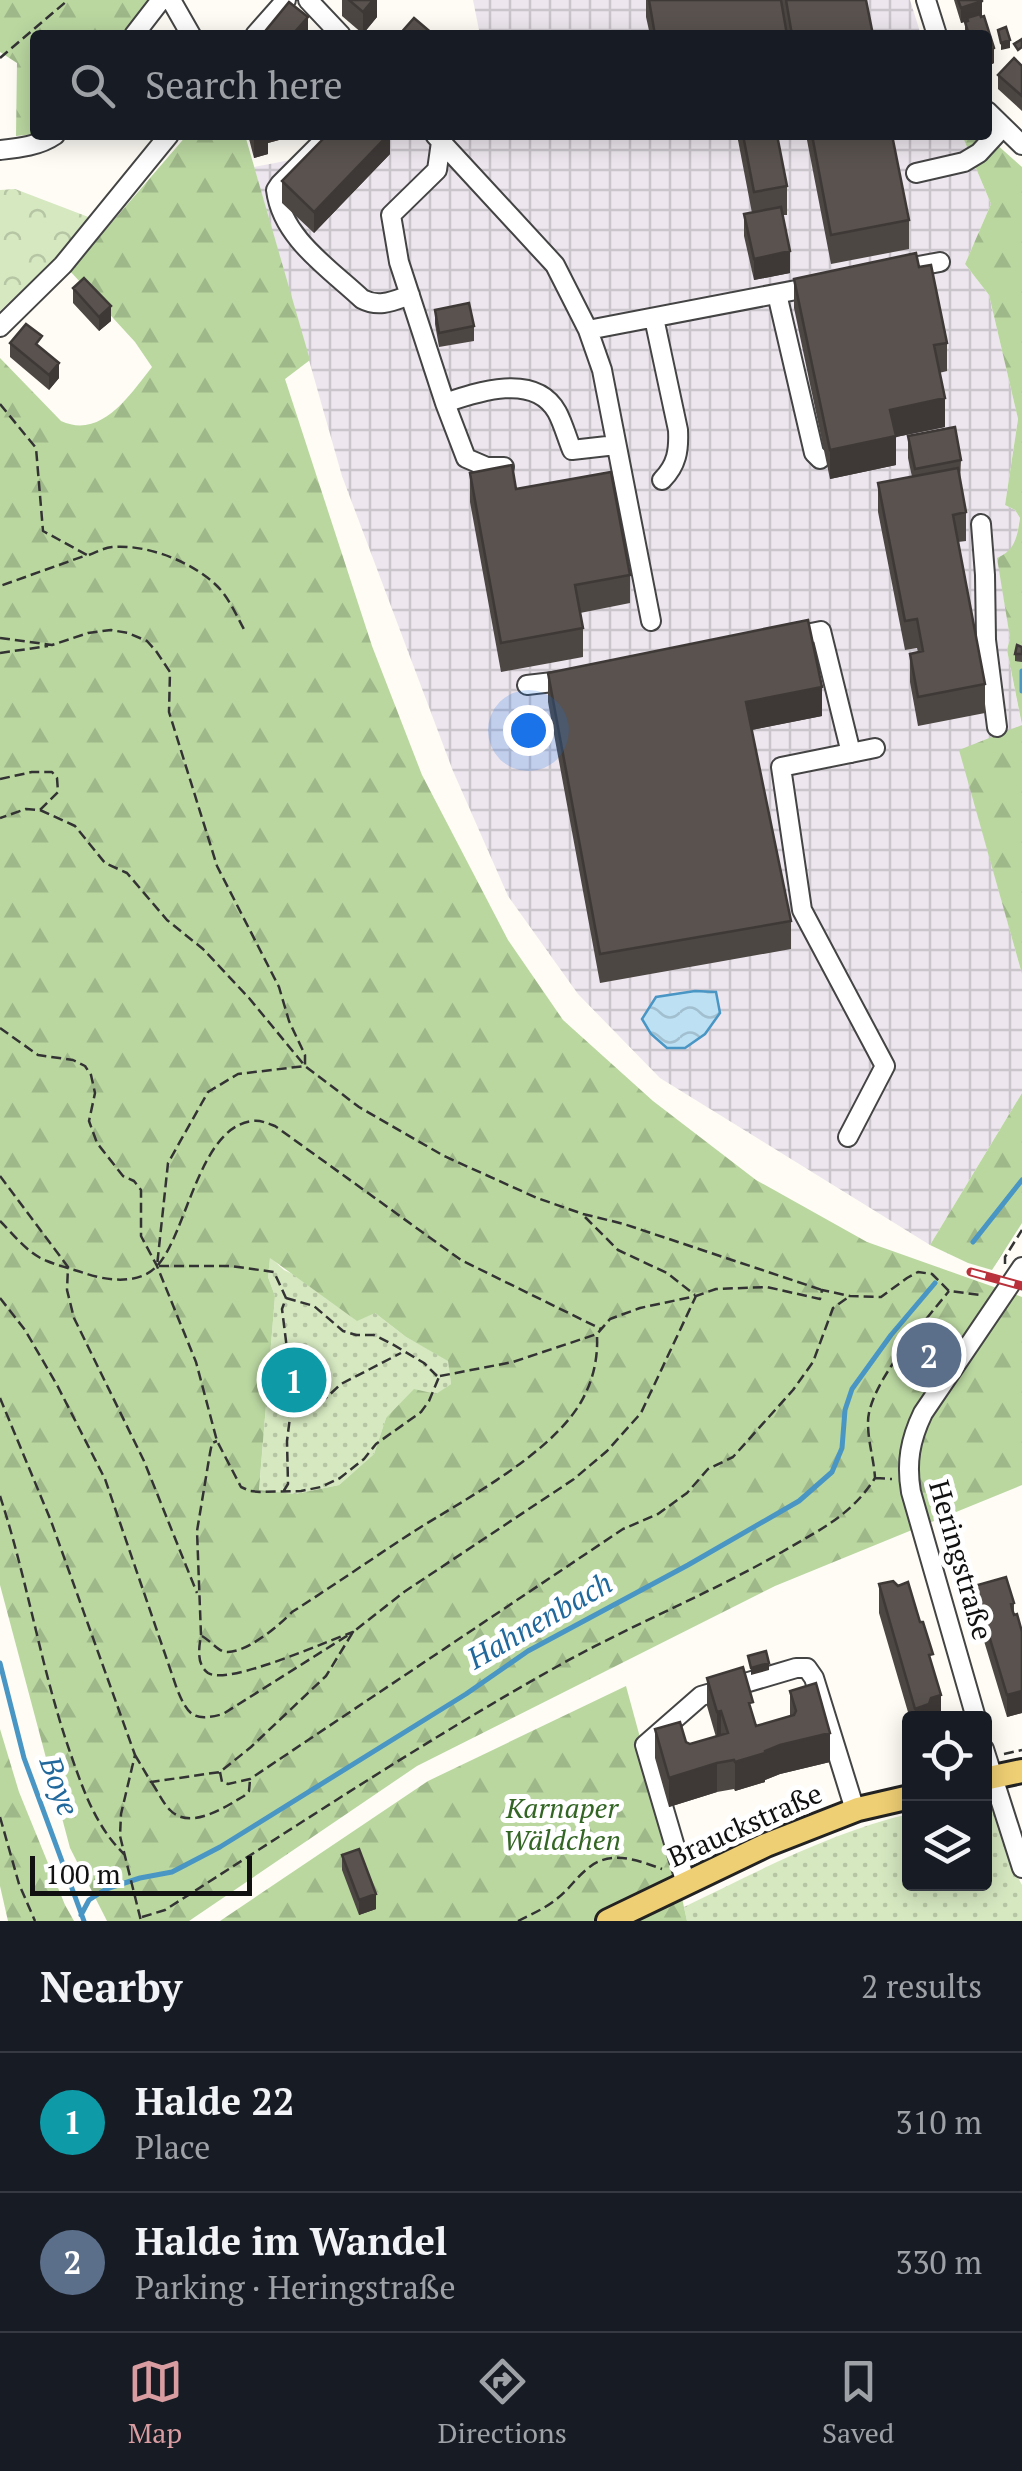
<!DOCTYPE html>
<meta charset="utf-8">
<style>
body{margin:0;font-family:"PT Serif",serif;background:#20242c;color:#f1f3f6}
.controls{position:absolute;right:30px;bottom:30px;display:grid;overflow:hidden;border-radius:10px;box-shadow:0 5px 25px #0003}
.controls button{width:90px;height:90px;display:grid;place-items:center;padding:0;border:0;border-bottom:2px solid #363941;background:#171b24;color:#f1f3f6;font:50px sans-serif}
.scale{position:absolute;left:30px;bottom:25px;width:222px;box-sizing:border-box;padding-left:10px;border:5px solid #111;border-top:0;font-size:28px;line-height:35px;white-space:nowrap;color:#111;-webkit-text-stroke:8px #fff;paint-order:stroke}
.you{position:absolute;left:528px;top:730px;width:35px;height:35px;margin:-25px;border:8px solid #fff;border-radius:50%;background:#1a73e8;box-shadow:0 0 0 15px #1a73e833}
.badge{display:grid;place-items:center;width:65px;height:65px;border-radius:50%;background:#d89ca1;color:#fff;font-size:32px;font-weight:700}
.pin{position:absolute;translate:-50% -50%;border:5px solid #fff;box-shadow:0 2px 10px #0006}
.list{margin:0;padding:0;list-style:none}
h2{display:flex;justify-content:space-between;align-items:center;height:130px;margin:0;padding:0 40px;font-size:42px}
h2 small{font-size:32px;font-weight:400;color:#9ea1a6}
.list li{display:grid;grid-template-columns:65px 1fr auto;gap:30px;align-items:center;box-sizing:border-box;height:140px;padding:0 40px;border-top:2px solid #363941}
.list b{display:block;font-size:38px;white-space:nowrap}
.list p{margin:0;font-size:32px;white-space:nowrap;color:#9ea1a6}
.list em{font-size:32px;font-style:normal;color:#9ea1a6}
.icon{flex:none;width:55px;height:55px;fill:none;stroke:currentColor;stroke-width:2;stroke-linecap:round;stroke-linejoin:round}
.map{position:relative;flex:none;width:1022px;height:1921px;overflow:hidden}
.search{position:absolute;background:#171b24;box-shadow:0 5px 25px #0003;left:30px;right:30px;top:30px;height:110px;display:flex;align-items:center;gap:25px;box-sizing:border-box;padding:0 35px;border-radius:10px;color:#9ea1a6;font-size:38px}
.sheet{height:410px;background:#171b24}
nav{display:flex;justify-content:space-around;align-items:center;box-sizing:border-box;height:140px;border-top:2px solid #363941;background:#171b24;font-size:28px;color:#9ea1a6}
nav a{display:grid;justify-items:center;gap:5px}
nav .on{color:#d89ca1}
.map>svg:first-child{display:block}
.industrial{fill:url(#industrial-grid)}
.grass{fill:url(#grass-dots)}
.forest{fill:url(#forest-firs);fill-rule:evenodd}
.park{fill:url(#park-crowns)}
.water{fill:url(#water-waves);stroke:#4996c5;stroke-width:2.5}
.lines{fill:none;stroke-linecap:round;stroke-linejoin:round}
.stream{stroke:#4996c5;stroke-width:5}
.minor-casing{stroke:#444;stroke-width:22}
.major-casing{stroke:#222;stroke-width:28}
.path{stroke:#333;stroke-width:2.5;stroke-dasharray:10 5;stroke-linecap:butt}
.minor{stroke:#fff;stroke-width:18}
.major{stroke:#efcf74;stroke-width:22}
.rail-casing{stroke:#b9313a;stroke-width:9}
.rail{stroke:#fff;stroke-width:5;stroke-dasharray:15;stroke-linecap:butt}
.wall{fill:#4d4743}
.shaded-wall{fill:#3e3937}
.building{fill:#59524e;stroke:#3e3937;stroke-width:2.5}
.labels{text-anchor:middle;stroke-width:10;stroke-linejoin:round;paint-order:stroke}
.street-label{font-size:28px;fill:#111;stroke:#fff}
.park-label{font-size:28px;font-style:italic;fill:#336524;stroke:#fff}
.water-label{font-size:30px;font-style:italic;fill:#21689c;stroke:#fff}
</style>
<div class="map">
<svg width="1022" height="1921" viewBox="0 0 1022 1921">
<defs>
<pattern id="industrial-grid" width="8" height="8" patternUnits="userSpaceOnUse" patternTransform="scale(2.5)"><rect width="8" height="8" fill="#ede6ee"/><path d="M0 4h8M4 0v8" fill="none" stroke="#cac4cb"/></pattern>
<pattern id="grass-dots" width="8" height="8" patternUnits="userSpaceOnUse" patternTransform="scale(2.5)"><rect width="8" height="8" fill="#d5e8c0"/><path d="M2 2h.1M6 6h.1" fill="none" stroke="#b6c6a4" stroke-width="1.8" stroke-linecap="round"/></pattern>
<pattern id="forest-firs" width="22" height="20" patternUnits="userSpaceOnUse" patternTransform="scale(2.5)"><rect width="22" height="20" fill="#bad7a0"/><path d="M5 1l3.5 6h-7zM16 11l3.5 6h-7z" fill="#9fb889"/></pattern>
<pattern id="park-crowns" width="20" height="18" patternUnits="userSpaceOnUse" patternTransform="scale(2.5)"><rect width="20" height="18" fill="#d5e8c0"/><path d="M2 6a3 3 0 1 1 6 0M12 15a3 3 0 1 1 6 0" fill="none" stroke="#b6c6a4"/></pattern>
<pattern id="water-waves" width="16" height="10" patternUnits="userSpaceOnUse" patternTransform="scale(2.5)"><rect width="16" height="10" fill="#bde0f3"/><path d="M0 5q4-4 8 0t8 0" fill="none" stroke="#a1bfcf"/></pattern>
</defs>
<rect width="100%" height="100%" fill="#fefcf5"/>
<path class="industrial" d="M473 0H910L921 35H480Z
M325 135H962L991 204 965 264 989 295 1018 419 1005 505 1015 510 1020 518 1015 544 1008 553 998 559 1010 638 1007 650 1022 726 960 751 1022 974V1093L930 1245 660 1078 578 994 508 896 453 771 342 476 254 167 301 158Z"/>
<path class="grass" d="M270 1257 284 1270 375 1313 406 1337 448 1360 451 1384 436 1395 386 1418 374 1454 339 1485 295 1494 259 1491 275 1296 268 1277Z
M985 1803 995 1811 1013 1869 1022 1885V1921H687L684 1907C754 1873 834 1831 909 1814L910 1884H984Z"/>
<path class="forest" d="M0 0H150L151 2 123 35H35V134L16 136 17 63 0 52Z
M187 135H245L310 360 285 379 372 646 422 775 508 940 563 1020 653 1101 756 1180 867 1242 1022 1297V1485L775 1586 417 1766 189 1921H107L70 1848 0 1585V358L61 421C102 440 131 393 152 367L135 342 70 271ZM270 1258 357 1321 375 1313 406 1337 448 1361 451 1384 436 1394 414 1389 386 1418 374 1454 339 1485 295 1494 259 1490 275 1296 268 1277Z
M962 135H986L1022 167V974L959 750 1022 725 1007 650 1010 638 997 558C1016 550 1017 536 1020 518L1015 510 1005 505 1018 419 989 295 965 264 991 204Z
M1022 1093V1223L992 1270 968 1263 930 1245Z
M626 1686 675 1866 687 1921H220L428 1781Z
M0 1729 19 1792 65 1905 74 1921H8L0 1886Z"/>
<path class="park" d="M15 189 91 218 55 259 0 311V190Z"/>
<path class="water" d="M695 991 716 992 720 1013 705 1034 685 1048H667L651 1034 642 1019 656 997Z"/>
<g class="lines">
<path class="stream" d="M1022 671V691
M973 1242 1022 1180
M0 1663 24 1758 84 1921
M81 1915 89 1900 106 1889 140 1878 172 1872 220 1847 466 1694 528 1651 688 1565 799 1501 832 1472 842 1448 845 1410 852 1389 891 1335 935 1283"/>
<g class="minor-casing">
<path id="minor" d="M171 0 191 35
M308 0 341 35
M926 0 937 35
M134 35 161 0
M255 35 286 0
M987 111 1022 145
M329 135 280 184 276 190C282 238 329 268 362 299 379 308 393 301 410 295
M435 135 555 265 588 330 602 370 651 621
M441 142 437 170 391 215 399 262 445 403C477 392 535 372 557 412 563 423 567 438 572 450L616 445
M0 150C19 148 39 146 55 135
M916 173 964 162 979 153 1003 127
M897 270 940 262
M777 294 814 453 820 459
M654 318 678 430C679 450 677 465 662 480
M0 327 63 265 169 135
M588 330 817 286
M445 403 466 458 487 467H504
M981 524 985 575 986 640 997 727
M787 638 821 631 851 753
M527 685 570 680
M848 1137 885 1066 802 910 781 767 875 748
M976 1718 911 1492C906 1463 910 1440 923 1413L1022 1267
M984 1749 1022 1868
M686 1884 645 1745 701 1696 796 1668H807L814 1678 855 1810"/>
</g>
<g class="major-casing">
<path id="major" d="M984 1779 1022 1771
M608 1921 766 1845 858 1809 910 1797"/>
</g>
<path class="path" d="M0 58 68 0
M0 404 36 448 43 531 87 555 0 586
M89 555C96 552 104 548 112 547 146 544 191 561 216 585 229 597 237 617 246 633
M0 638 52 645 88 633 111 630 128 633 147 641 156 651 170 672 169 712 217 866 279 987 289 1021 305 1055V1066L238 1074 208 1092 168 1163 157 1266
M0 653 48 646
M0 779 32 772H52L57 778 58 792 40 810 26 809 0 818
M40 810 75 826 105 863 127 873 167 920 203 949 249 998 305 1066 359 1107 444 1156 537 1198 583 1214 624 1224 822 1290
M0 1028 38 1055 73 1060 85 1066 91 1075 95 1093 89 1121 97 1143 123 1176 134 1181 141 1190V1236L157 1266 196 1362 217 1441 241 1487 250 1491 260 1492 301 1491 321 1487 340 1478 364 1459 376 1444 421 1412 429 1401 439 1377
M0 1176 68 1267 67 1290 74 1318 144 1461 197 1593
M585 1217 618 1250 667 1273 695 1295
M0 1221C14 1235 28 1254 47 1261 59 1266 72 1269 84 1273 107 1281 139 1285 157 1266 187 1234 199 1126 253 1121 260 1120 267 1123 275 1126L461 1260 601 1329
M1005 1264V1257L1022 1230
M159 1266H231L274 1272 286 1298 282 1309 287 1349 283 1388 290 1417 287 1441 288 1484 283 1492
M0 1298 25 1330 57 1385 105 1479 177 1689C188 1716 194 1722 223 1714L353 1632C327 1641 228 1686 208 1673 196 1664 199 1648 201 1635L197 1531 210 1453 212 1443 217 1441
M286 1298 314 1306 343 1331 356 1335H374L392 1344 424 1363 437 1376
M440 1376 513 1362 597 1334 610 1319 640 1308 696 1296 716 1289 767 1287 820 1299 822 1290 850 1296 881 1297 907 1278 918 1272 932 1274 949 1291 981 1295
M0 1398 51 1521 135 1755 121 1814 120 1836 141 1921
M293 1416 314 1409 341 1384 401 1353
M875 1478 892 1479
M0 1496C28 1581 41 1670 71 1755 84 1792 96 1827 125 1855
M202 1636C209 1640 216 1648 222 1651 241 1658 280 1625 292 1612 333 1586 373 1558 413 1532 465 1499 550 1455 581 1402 593 1381 598 1359 597 1336
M1004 1754 1022 1750
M135 1755 151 1782 220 1772 251 1747 326 1676 353 1632 404 1592 574 1479 607 1451 641 1413 696 1296
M220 1772 222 1782 228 1784 250 1779 623 1529 658 1514 687 1493 708 1469 733 1457 793 1390 813 1362 833 1308 850 1296
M152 1783C158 1792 163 1803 170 1810 190 1831 225 1807 244 1796L249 1791 250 1780
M0 1817 19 1884 35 1921
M142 1917 165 1910C295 1827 424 1741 558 1666 631 1625 709 1594 782 1552 819 1530 851 1516 875 1478 874 1460 868 1442 868 1423 867 1386 925 1321 949 1291
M518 1921C532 1914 548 1907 559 1897 569 1889 577 1877 587 1869 610 1849 637 1860 662 1869"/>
<use href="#minor" class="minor"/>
<use href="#major" class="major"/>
<g class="rail-casing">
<path id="rail" d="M971 1272 1022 1286"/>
</g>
<use href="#rail" class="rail"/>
</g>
<path class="wall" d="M342 0H377V17L363 34 342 16Z
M646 0H866L873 35H650L646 17Z
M954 0H982V16L980 17 984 16 994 48V63L992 64V68L987 69V35H965V22L967 21 961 23Z
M1022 66V111L998 89V75Z
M248 135H279V140L268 143V154L254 158Z
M390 135V154L314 233 282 203V181Z
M737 135H777L787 186V215H782L790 273 754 280 744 236V214L752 213Z
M806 135H892L909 220V249L831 264Z
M794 279 947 343V371L939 373 945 427 896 437V465L830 479 794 308Z
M73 288 111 321 99 331 73 303Z
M435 310 474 326V341L439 347 435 324Z
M10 343 42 349 59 378 49 390 10 357Z
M908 436 961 460 960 482 966 512V541L958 542 985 684V713L918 726 910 682V654L918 652 917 648 905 650 878 512V483L912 477 908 458Z
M470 473 516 489 630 575V603L580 613 583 628V657L501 672 470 502Z
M1022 647V662L1015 661V654Z
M548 673 822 716 752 730 791 921V949L600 983 548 702Z
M879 1584 933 1666 941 1718 910 1719 879 1613Z
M974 1586 1014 1603V1615L1022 1632V1713L1007 1717 974 1608Z
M707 1678 753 1718 756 1726 790 1716V1691L830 1762 780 1774 765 1780V1782L735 1791 734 1789 717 1792 669 1807 655 1758V1729L690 1744 716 1737 707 1706Z
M342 1855 376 1909 359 1915 342 1870Z"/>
<path class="shaded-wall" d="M373 0H377V17L363 34V12Z
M982 1V16L961 23V8Z
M308 17V31L305 35H292Z
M1010 40V48L1001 50V43Z
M994 48V63L992 64V68L987 69V54L991 50Z
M258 135H279V140L268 143V154L254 158V136Z
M388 135H390V154L314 233V212Z
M790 251V273L754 280V259Z
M111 306V321L99 331V317Z
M59 363V378L49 390V375Z
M945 398V427L896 437V465L830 479V450L890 410Z
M822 687V716L746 731V702Z
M769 1663V1670L751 1675V1668Z
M1022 1691V1713L1007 1717V1695Z
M941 1695V1718H915V1709L931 1698Z
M721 1711V1740L717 1741V1712Z
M830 1733V1762L780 1774 765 1780V1782L735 1791V1762L780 1745Z
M717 1763V1792L669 1807V1778Z
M376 1894V1909L359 1915V1900Z"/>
<path class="building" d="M349 0H373L363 12Z
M649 0H781L787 35H655Z
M786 0H866L873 35H792Z
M958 0H982V1L961 8Z
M289 2 308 17 292 35H262Z
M980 14 981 17 984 16 994 48 991 50 992 53 987 54V35H969L965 22 968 21 967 18Z
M414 18 434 35H399Z
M1006 27 1010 40 1001 43 998 30Z
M1022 39V47L1018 50 1014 44Z
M1014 58 1022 66V96L998 75Z
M327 135H388L314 212 282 181Z
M743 135H777L787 186 754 192Z
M812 135H892L909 220 831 235Z
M781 207 790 251 754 259 744 214Z
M916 253 919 267 931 265 947 343 934 345 945 398 890 410 896 436 830 450 794 279Z
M84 278 111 306 99 317 73 288Z
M469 303 474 326 439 333 435 310Z
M26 324 42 336 36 344 59 363 49 375 10 343Z
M955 427 961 460 915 469 908 436Z
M512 465 516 489 611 472 630 575 575 585 583 628 501 643 470 473Z
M958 468 966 512 953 515 985 684 918 697 910 654 923 651 917 619 905 621 878 483Z
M808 620 822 687 746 702 791 921 600 954 548 673Z
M1017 645 1022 647V654H1015Z
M1006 1577 1014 1603 1011 1604 1012 1609 1014 1615 1017 1614 1022 1632V1691L1007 1695 974 1586Z
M893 1581 898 1586 908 1582 920 1622H923L933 1654 929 1655 941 1695 931 1698 929 1704 915 1709 879 1584Z
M766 1651 769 1663 751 1668 748 1656Z
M743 1667 753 1702 749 1703 756 1726 794 1715 796 1711 790 1691 816 1683 830 1733 780 1745 765 1751V1753L735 1762 734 1760 717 1763 669 1778 655 1729 680 1722 686 1742 690 1744 728 1733 721 1711 717 1712 707 1678Z
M359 1849 376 1894 359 1900 342 1855Z"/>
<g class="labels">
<g class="street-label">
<text transform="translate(961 1560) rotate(74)" y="10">Heringstraße</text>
<text transform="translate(745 1825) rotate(-24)" y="10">Brauckstraße</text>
</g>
<g class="park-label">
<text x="562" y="1818">Karnaper<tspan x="562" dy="32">Wäldchen</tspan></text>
</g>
<g class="water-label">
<text transform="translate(540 1621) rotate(-30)" y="10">Hahnenbach</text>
<text transform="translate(59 1786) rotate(70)" y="10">Boye</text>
</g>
</g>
</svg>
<div class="controls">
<button><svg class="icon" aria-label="locate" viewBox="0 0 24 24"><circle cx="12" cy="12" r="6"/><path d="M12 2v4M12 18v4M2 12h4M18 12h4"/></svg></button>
<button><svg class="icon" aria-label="layers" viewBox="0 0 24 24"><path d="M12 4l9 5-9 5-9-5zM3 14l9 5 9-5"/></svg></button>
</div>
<div class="scale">100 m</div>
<div class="you"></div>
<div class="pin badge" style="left:294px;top:1380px;background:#0f9aa8">1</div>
<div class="pin badge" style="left:929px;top:1355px;background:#5c6f8a">2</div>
<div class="search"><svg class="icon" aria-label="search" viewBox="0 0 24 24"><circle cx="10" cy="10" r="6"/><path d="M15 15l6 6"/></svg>Search here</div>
</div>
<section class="sheet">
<h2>Nearby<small>2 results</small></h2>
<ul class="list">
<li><span class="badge" style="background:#0f9aa8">1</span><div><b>Halde 22</b><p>Place</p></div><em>310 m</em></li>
<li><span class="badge" style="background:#5c6f8a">2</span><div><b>Halde im Wandel</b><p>Parking · Heringstraße</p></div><em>330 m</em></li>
</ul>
</section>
<nav>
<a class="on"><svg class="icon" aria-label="map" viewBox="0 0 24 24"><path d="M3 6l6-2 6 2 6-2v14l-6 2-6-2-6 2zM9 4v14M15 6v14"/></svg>Map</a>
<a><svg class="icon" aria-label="directions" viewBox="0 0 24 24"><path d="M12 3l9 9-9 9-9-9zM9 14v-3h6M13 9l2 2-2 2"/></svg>Directions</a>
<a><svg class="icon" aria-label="saved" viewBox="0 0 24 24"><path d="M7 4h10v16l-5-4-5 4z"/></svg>Saved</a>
</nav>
